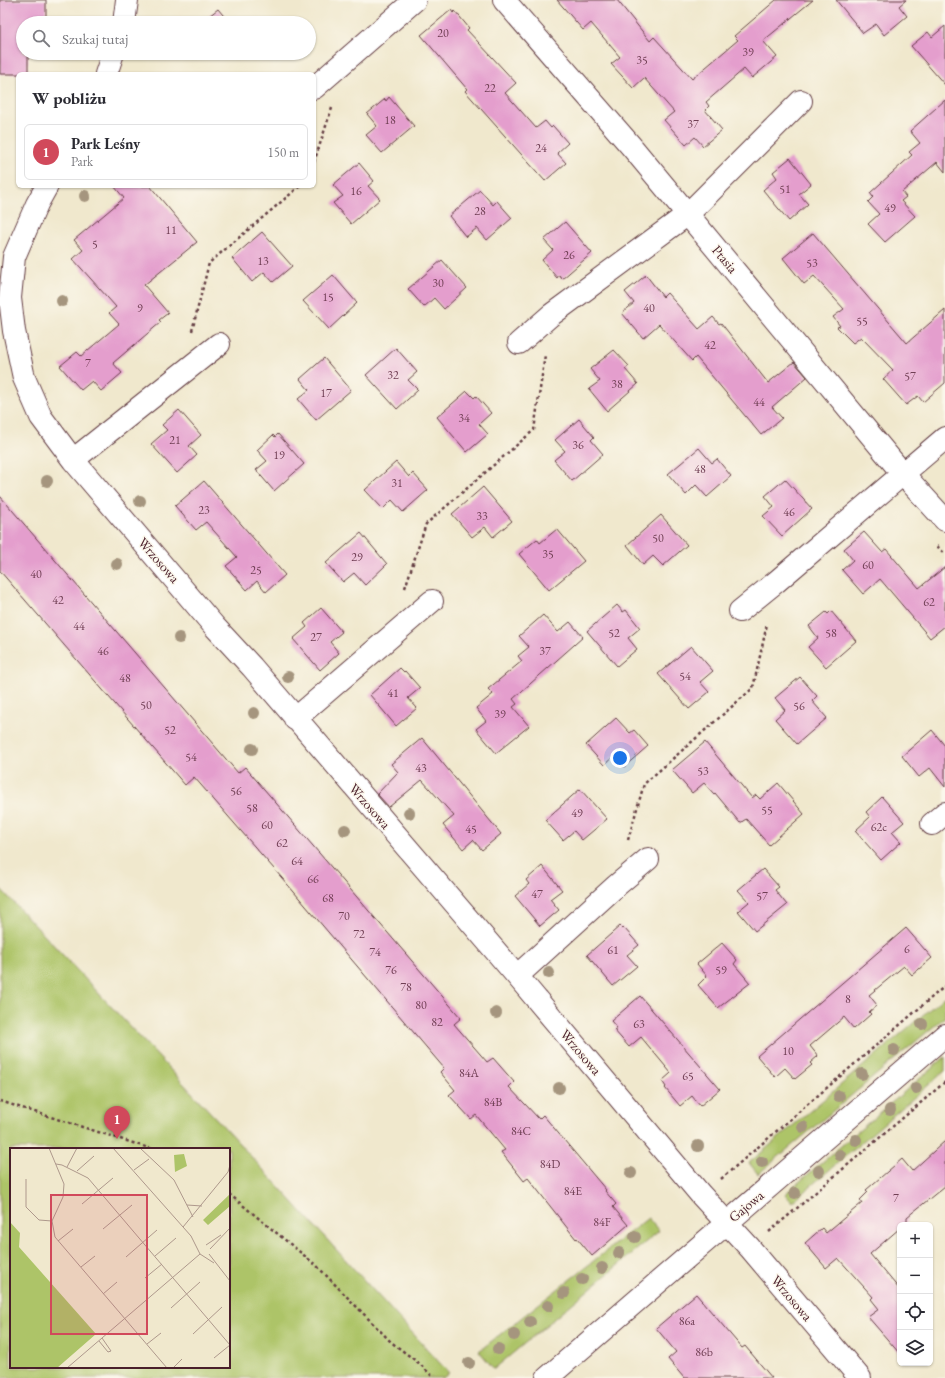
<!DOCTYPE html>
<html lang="pl">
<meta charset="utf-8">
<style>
body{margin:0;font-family:"EB Garamond",serif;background:#f7f7f7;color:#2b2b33}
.controls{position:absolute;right:12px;bottom:12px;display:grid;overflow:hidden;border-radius:6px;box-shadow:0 1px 3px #0004}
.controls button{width:36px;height:36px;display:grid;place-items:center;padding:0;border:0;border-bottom:1px solid #e1e1e2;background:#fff;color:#2b2b33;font:20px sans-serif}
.you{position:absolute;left:620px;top:758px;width:14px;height:14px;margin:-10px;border:3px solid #fff;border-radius:50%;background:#1a73e8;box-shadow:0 0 0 6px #1a73e833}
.badge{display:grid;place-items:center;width:26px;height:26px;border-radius:50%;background:#d1495b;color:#fff;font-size:13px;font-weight:700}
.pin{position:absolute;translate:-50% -33px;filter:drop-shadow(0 1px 2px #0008)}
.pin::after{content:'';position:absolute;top:21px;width:14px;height:12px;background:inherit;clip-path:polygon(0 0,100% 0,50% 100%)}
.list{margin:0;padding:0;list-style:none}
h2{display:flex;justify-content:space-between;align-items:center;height:52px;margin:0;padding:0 16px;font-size:17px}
h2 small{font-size:13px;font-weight:400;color:#7c7c81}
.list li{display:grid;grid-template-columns:26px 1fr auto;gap:12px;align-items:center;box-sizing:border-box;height:56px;margin:0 8px 8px;padding:0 8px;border:1px solid #e1e1e2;border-radius:6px}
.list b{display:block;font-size:15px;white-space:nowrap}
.list p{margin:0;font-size:13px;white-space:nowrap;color:#7c7c81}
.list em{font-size:13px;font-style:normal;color:#7c7c81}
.icon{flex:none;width:22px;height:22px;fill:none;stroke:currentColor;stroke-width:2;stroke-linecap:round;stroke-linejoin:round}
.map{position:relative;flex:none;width:945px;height:1378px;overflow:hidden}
.search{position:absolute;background:#fff;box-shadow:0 1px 3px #0004;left:16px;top:16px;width:300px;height:44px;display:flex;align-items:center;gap:10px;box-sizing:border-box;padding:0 14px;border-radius:22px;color:#7c7c81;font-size:15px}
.panel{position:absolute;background:#fff;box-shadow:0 1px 3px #0004;left:16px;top:72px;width:300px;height:116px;border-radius:6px}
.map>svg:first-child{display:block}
.green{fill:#adc468;stroke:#7c724a;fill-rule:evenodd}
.building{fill:#e49ecd}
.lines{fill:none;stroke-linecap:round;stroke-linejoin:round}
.street-casing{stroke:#633d43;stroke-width:24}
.path{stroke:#633d43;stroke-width:2.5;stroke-dasharray:3 3;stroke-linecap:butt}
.street{stroke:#fff;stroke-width:22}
.tree{fill:#a5957e}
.labels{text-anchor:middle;stroke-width:3;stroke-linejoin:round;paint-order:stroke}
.number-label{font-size:12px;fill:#703f54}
.street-label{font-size:14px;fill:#4a1f2b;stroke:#fbf7ec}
.inset-road{fill:none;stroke:#ae988c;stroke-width:1}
.view{fill:#d1495b;fill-opacity:0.15;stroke:#d1495b;stroke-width:2}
.inset-edge{fill:none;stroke:#4a1f2b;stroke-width:2}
</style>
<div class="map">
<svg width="945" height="1378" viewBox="0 0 945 1378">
<rect width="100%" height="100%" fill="#fbf7ec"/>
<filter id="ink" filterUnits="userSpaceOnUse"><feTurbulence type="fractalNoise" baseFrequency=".025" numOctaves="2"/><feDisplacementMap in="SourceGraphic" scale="8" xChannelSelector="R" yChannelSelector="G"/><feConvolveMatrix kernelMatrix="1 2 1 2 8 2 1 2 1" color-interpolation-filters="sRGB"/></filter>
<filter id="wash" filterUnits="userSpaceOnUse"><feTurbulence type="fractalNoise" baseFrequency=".012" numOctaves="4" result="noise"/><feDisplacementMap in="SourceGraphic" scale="16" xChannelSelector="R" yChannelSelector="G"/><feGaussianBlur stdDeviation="0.9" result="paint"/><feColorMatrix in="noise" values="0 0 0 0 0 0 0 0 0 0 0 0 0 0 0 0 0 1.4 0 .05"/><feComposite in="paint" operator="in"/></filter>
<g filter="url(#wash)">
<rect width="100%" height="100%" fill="#f0e8cd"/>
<path class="green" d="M0 888 226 1129 449 1373 443 1378H0ZM11 1149H229V1367H11Z
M945 996V1017L758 1174 749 1163Z
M945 1057V1071L792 1202 785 1194Z
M648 1218 659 1231 494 1369 479 1351Z"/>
<g id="blocks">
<path class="building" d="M0 0H46V23H23V53H28V74H0Z
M557 0H617L650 41 654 37 692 79 738 40 734 36 776 0H813L763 41 777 57 752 78 744 69 706 102 709 106 705 110 722 130 703 146 695 137 686 145 664 120 674 112 644 78 633 88 611 64 620 57 591 23 583 30Z
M836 0H906L899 6 907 16 884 35 876 24 863 33Z
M218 9 228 21 234 17 239 23H200Z
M451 10 453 13 455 11 469 28 467 30 516 83 505 93 536 128 545 121 551 128 553 126 568 143 557 153 566 163 545 181 465 91 467 89 421 35Z
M945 26V85L911 46 928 32 932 37Z
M389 97 414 126 382 153 366 135 377 126 367 114 385 99 386 101Z
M945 100V172L937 162 902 192 906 197 901 201 915 216 885 242 868 224 879 214 868 202 873 197 870 193 912 155 909 152 920 143 910 131Z
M790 158 811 184 799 194 808 204 789 221 763 190 777 178 773 172Z
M359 163 374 181 368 186 380 199 351 224 333 203 343 196 333 185Z
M114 186H150L197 242 144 285 168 313 159 320 161 322 113 363 122 373 101 391 92 381 81 390 60 366 77 352 81 356 119 324 109 313 116 307 73 259 83 250 74 240 124 198Z
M480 190 493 205 497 201 512 218 487 240 477 228 466 237 449 216Z
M565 222 592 253 562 279 559 275 557 278 542 260 553 250 544 240Z
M262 232 292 266 273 282 264 272 252 282 232 258Z
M813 233 907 343 945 310V383L923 402 918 396 906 405 883 379 893 370 861 337 853 343 837 327 840 326 833 317 844 309 814 276 804 284 783 258Z
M442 260 467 288 444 309 434 298 424 307 408 289Z
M333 275 357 303 329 329 303 301Z
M646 275 663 297 667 293 699 329 713 317 719 324 721 323 768 383 794 362 807 377 772 407 782 418 761 435 696 357 692 361 659 324 643 338 622 313 634 303 625 292Z
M396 348 417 372 408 380 418 390 397 409 366 375Z
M614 350 629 366 625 369 638 384 607 411 589 389 600 381 590 369Z
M324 358 351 390 316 420 298 399 309 390 300 379Z
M467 391 474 398 476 396 491 413 479 424 488 434 467 452 437 417Z
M179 410 201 435 189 446 197 455 177 473 151 444 167 430 162 425Z
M579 419 594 437 591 440 603 454 572 481 554 460 565 451 555 440Z
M278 434 304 464 274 491 256 470 267 461 257 450 273 435 275 437Z
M699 448 712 463 717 459 731 476 707 497 696 485 686 495 668 474Z
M396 462 409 477 413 473 428 490 403 512 392 500 383 509 365 490Z
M785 479 812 509 782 536 763 516 774 507 765 496Z
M204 481 285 575 266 592 257 581 247 590 226 566 237 557 206 522 196 530 175 506Z
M483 487 512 521 493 537 485 527 472 537 452 514Z
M0 496 238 773 245 767 276 803 461 1018 454 1024 487 1062 493 1058 514 1082 509 1087 539 1119 543 1115 606 1190 605 1191 616 1204 613 1207 628 1225 592 1256 577 1238 576 1239 528 1178 524 1181 501 1152 505 1150 476 1115 471 1119 449 1095 455 1090 440 1072 444 1068 288 885 194 777 185 785 0 571Z
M661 515 687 545 663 566 653 556 643 565 627 545Z
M557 529 584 561 549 590 519 554 537 539 540 543Z
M864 532 882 552 886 549 919 588 945 567V626L930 638 880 579 863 594 842 570 853 560 844 549Z
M361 533 387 564 365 585 354 573 343 582 326 563Z
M617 605 623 612 626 610 640 628 628 638 637 649 617 666 587 631Z
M321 608 342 632 330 642 339 653 320 670 293 639 307 627 304 623Z
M831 611 856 641 826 667 808 647 818 638 809 626 826 612 828 614Z
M543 615 558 632 570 622 583 637 513 699 517 704 513 707 529 726 496 753 476 729 486 721 476 708 493 694 488 689 522 661 518 656 529 647 519 636Z
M691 646 713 671 700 682 709 692 689 709 658 674Z
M400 668 404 672 405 671 420 688 408 698 417 708 396 726 370 695Z
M800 677 817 696 812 701 827 718 797 744 775 719 785 710 775 698Z
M616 718 630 733 634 730 648 746 624 767 614 756 604 765 586 745Z
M932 730 945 746V787L930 768 919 777 902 756Z
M422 738 501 834 482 850 473 840 463 849 443 825 454 816 422 780 389 807 377 794 398 772 391 764Z
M705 742 752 798 756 795 760 799 778 783 804 814 769 845 746 819 740 823 715 793 714 794 704 783 692 793 672 770Z
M580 789 607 819 582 840 574 831 563 840 545 820Z
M882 797 904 822 892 832 901 842 881 860 855 831 870 817 866 812Z
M542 866 562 890 550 899 559 910 540 926 515 896 529 884 526 880Z
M763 869 779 887 775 890 787 905 755 931 738 911 749 902 738 890Z
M620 926 623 929 624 928 639 945 627 955 637 966 613 986 587 955Z
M906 928 932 958 912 975 904 966 869 995 877 1005 869 1012 871 1014 854 1029 844 1017 810 1046 818 1056 810 1063 812 1065 795 1079 785 1068 775 1077 757 1056Z
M722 943 737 960 734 964 750 983 718 1008 698 985 707 976 697 964Z
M640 996 720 1089 700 1106 692 1096 680 1106 665 1088 666 1087 662 1081 671 1073 641 1037 629 1047 614 1030 617 1028 611 1021Z
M945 1141V1186L907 1217V1222L904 1225H900V1228L870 1254 900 1290V1354L868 1317 879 1309 871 1299 873 1297 838 1258 826 1268 805 1243 822 1228 826 1233 862 1203 860 1200 868 1192 866 1190 902 1159 912 1171Z
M696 1294 742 1348 745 1346 772 1378H684L668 1359 676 1352 656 1328Z"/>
</g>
</g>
<g filter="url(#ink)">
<use href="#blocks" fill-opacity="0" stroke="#633d43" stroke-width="1"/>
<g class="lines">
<g class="street-casing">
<path id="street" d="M504 0 631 146 903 474 945 520
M124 23 127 0
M106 74 113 53
M314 88 415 0
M47 186 37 204 14 257 10 298 14 331 24 378 41 417 73 460 215 627 252 667 517 976 701 1195 750 1248 860 1378
M519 343 551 315 688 214 801 101
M73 460 219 344
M740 611 776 582 945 438
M295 719 432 601
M932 824 945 813
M517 976 616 886 648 859
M547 1378 945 1035"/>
</g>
<path class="path" d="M314 162 332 108
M192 331 209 263 300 186
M937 546 945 554
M405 588 426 524 534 430 545 355
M628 840 644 784 753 688 767 624
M0 1101 152 1149
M721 1179 945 986
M229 1194 317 1266 391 1342 420 1364 434 1378
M769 1232 945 1082"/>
<use href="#street" class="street"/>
</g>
<g class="tree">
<circle cx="85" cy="196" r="6"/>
<circle cx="62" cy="301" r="6"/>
<circle cx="47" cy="481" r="6"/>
<circle cx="140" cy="501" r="6"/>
<circle cx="117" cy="564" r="6"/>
<circle cx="179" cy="638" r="6"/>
<circle cx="288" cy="677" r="6"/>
<circle cx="254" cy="713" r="6"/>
<circle cx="252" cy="749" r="6"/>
<circle cx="409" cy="813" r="6"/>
<circle cx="345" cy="830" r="6"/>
<circle cx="549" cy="973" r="6"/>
<circle cx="496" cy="1013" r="6"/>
<circle cx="922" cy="1024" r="6"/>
<circle cx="894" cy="1050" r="6"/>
<circle cx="862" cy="1074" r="6"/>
<circle cx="559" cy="1088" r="6"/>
<circle cx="916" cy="1088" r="6"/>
<circle cx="839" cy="1096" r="6"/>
<circle cx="890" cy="1110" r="6"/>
<circle cx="803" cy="1127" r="6"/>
<circle cx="856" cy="1140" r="6"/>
<circle cx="698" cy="1146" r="6"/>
<circle cx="840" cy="1155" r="6"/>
<circle cx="762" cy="1162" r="6"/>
<circle cx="819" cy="1171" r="6"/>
<circle cx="631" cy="1173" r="6"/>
<circle cx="795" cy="1193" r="6"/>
<circle cx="635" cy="1237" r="6"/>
<circle cx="619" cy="1253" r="6"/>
<circle cx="602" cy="1268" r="6"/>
<circle cx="582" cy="1279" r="6"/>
<circle cx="564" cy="1293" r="6"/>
<circle cx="548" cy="1306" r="6"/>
<circle cx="530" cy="1322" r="6"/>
<circle cx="514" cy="1335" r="6"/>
<circle cx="498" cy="1349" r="6"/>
<circle cx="469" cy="1363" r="6"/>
</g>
</g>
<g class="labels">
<g class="number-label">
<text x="443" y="37">20</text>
<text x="748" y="56">39</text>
<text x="642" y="64">35</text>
<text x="490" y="92">22</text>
<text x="390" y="124">18</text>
<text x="693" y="128">37</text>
<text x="541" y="152">24</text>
<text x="785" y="193">51</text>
<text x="356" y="195">16</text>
<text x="890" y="212">49</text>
<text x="480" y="215">28</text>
<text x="171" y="234">11</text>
<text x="95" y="248">5</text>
<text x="569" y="259">26</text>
<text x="263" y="265">13</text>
<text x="812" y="267">53</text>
<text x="438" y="287">30</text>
<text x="328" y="301">15</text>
<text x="140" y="312">9</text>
<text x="649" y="312">40</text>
<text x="862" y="325">55</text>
<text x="710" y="349">42</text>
<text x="88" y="367">7</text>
<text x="393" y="379">32</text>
<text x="910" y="380">57</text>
<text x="617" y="388">38</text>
<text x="326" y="397">17</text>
<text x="759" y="406">44</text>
<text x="464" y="422">34</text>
<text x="175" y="444">21</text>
<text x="578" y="449">36</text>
<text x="279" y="459">19</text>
<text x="700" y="473">48</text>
<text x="397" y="487">31</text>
<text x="204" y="514">23</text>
<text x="789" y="516">46</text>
<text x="482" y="520">33</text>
<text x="658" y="542">50</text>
<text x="548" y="558">35</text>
<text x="357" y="561">29</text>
<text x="868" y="569">60</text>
<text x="256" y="574">25</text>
<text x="36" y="578">40</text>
<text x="58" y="604">42</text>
<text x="929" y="606">62</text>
<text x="79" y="630">44</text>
<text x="614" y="637">52</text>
<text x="831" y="637">58</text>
<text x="316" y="641">27</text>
<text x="103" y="655">46</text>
<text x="545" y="655">37</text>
<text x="685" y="680">54</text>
<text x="125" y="682">48</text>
<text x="393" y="697">41</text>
<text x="146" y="709">50</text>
<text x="799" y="710">56</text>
<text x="500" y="718">39</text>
<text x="170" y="734">52</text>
<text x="191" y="761">54</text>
<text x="421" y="772">43</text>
<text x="703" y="775">53</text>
<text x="236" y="795">56</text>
<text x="252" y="812">58</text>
<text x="767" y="814">55</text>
<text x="577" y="817">49</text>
<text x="267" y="829">60</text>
<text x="879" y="831">62c</text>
<text x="471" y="833">45</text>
<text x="282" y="847">62</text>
<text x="297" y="865">64</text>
<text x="313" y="883">66</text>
<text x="537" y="898">47</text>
<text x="762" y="900">57</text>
<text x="328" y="902">68</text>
<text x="344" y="920">70</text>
<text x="359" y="938">72</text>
<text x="907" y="953">6</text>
<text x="613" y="954">61</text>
<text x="375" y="956">74</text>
<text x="391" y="974">76</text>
<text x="721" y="974">59</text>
<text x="406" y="991">78</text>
<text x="848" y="1003">8</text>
<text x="421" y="1009">80</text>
<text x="437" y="1026">82</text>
<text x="639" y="1028">63</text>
<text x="788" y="1055">10</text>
<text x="469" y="1077">84A</text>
<text x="688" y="1080">65</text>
<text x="493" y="1106">84B</text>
<text x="521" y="1135">84C</text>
<text x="550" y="1168">84D</text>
<text x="573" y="1195">84E</text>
<text x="896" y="1202">7</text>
<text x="602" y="1226">84F</text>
<text x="687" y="1325">86a</text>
<text x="704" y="1356">86b</text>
</g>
<g class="street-label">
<text transform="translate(725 259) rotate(50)" y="5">Ptasia</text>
<text transform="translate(159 560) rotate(49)" y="5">Wrzosowa</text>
<text transform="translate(370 806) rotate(49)" y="5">Wrzosowa</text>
<text transform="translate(581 1052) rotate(50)" y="5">Wrzosowa</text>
<text transform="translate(746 1206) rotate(-40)" y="5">Gajowa</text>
<text transform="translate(792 1298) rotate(50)" y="5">Wrzosowa</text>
</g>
</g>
<g transform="translate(10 1148)">
<rect width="220" height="220" fill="#f0e8cd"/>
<path d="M174 6 177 18 165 24 164 7ZM220 46V58L198 77 193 72ZM0 74 10 85 9 99 86 186 47 220H0Z" fill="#adc468"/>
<path class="inset-road" d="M39 0 54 36 53 49 42 73 45 89 157 220M103 0 181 88 190 106 204 115M130 0 164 32 183 69M189 0H209M46 16 52 17 78 30 220 197M57 19 67 0M124 22 139 11M67 23 84 8M16 31V59L29 72 42 73M72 56 103 30M177 57 192 58M173 79 218 24 220 17M93 81 122 57M48 93 63 81M196 97 211 87M200 101 220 80M199 106 220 133M145 108 166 90M116 109 147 82M71 119 85 108M135 130 152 116M93 146 107 134M161 160 190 134M183 186 212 159M89 193 98 204 101 203 92 190M137 196 151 185M204 210 220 197M57 220 190 106M163 220 172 211"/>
<path class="view" d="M41 47H137V186H41Z"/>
<rect width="220" height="220" class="inset-edge"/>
</g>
</svg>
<div class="controls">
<button>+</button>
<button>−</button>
<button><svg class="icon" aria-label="locate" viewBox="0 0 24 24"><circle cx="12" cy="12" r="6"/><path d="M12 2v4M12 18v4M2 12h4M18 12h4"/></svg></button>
<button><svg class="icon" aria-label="layers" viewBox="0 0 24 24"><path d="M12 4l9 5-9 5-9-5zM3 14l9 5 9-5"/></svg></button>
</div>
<div class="you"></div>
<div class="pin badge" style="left:117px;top:1139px">1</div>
<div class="search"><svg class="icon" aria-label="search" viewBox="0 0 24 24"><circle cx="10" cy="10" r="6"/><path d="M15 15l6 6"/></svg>Szukaj tutaj</div>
<section class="panel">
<h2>W pobliżu<small></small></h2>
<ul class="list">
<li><span class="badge">1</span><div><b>Park Leśny</b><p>Park</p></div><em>150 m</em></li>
</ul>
</section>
</div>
